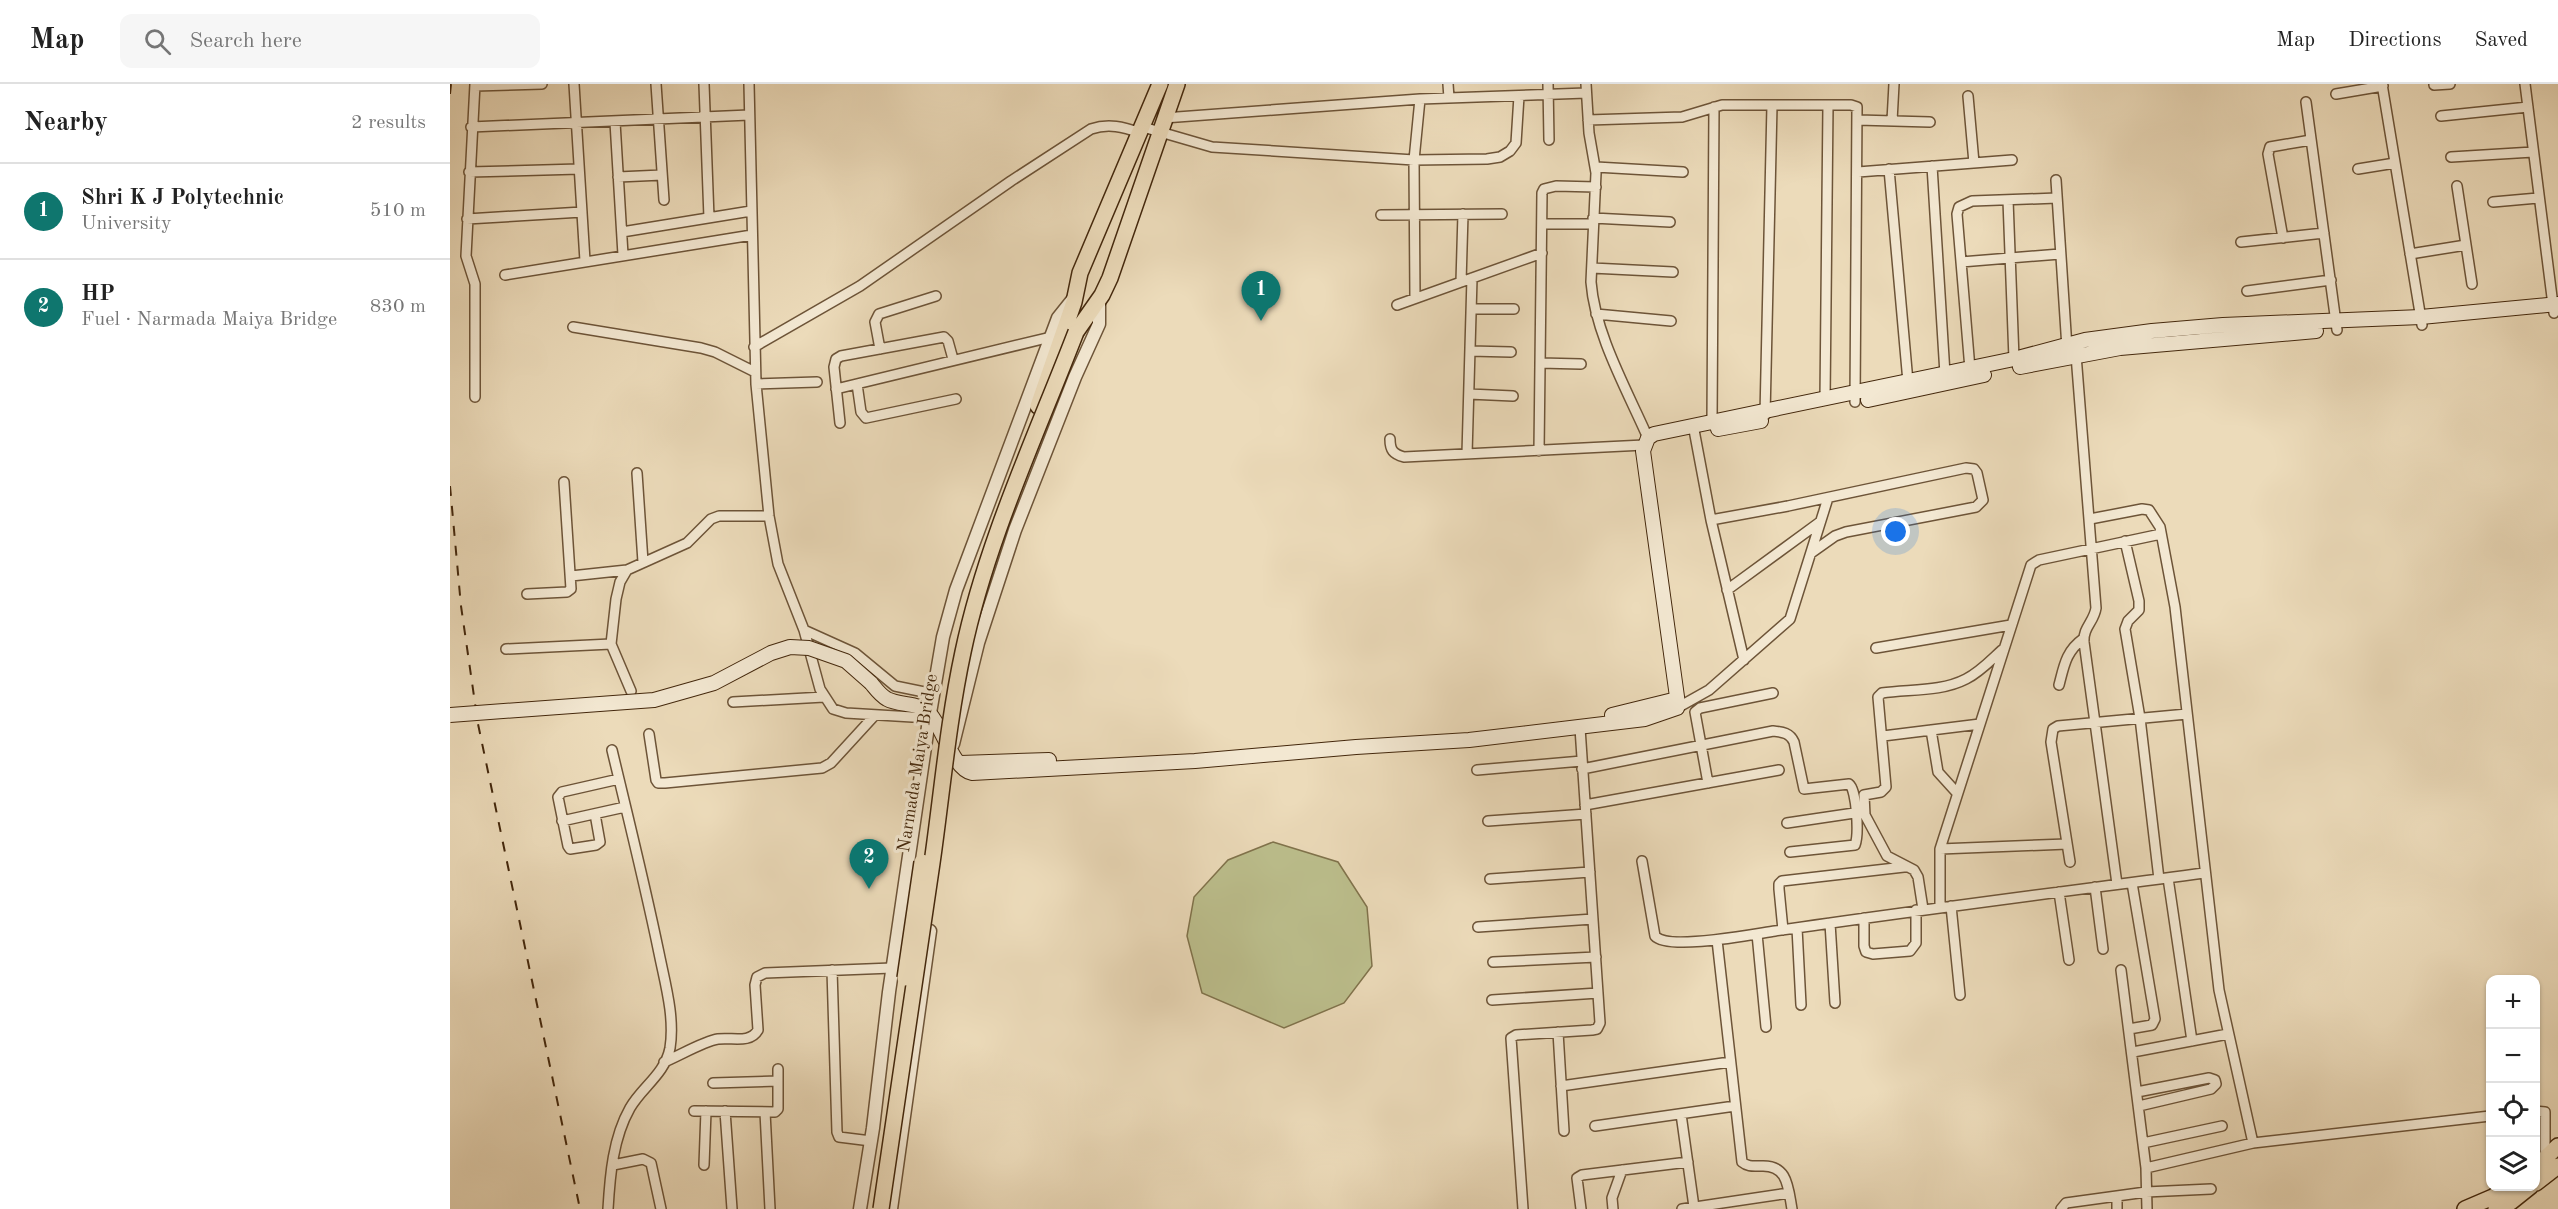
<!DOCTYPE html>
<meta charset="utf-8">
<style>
body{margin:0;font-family:"Old Standard TT",serif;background:#f6f6f6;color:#222}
.controls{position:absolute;right:18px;bottom:18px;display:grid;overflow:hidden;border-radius:12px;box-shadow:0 2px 4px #0004}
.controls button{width:54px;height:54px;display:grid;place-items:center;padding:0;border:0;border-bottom:2px solid #e0e0e0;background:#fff;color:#222;font:30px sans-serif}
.you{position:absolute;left:1446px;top:448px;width:21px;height:21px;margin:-15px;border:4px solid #fff;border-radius:50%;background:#1a73e8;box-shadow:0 0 0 9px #1a73e833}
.badge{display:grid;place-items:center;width:39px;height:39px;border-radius:50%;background:#0f766e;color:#fff;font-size:20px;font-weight:700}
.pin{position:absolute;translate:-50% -50px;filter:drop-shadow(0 2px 3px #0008)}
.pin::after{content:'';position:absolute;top:32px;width:21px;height:18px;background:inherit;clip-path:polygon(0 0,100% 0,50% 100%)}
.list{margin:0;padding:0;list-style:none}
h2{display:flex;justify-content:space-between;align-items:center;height:78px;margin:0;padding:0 24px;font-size:26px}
h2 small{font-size:20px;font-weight:400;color:#767676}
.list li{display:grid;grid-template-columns:39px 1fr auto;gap:18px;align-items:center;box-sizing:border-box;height:96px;padding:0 24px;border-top:2px solid #e0e0e0}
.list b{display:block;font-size:22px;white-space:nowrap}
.list p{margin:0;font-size:20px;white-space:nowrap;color:#767676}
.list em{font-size:20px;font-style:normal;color:#767676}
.icon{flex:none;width:33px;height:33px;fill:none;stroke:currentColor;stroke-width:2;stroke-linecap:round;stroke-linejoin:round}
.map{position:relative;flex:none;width:2108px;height:1125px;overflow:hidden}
header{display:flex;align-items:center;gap:36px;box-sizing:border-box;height:84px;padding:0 30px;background:#fff;border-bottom:2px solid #e0e0e0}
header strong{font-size:28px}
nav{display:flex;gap:33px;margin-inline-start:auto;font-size:21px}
.search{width:420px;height:54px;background:#f6f6f6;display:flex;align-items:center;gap:15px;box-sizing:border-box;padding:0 21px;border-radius:12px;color:#767676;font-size:22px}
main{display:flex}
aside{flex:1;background:#fff}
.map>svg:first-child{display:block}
.green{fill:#bcbf8d;stroke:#80734c;stroke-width:1.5}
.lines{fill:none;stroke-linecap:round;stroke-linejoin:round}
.minor-casing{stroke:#6d5438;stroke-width:12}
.tertiary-casing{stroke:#6d5438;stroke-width:15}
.secondary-casing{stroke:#43270c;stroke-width:16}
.primary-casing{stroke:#43270c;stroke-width:18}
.trunk-casing{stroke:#43270c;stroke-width:18}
.minor{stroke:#f3e8d2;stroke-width:9}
.tertiary{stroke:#f3e8d2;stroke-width:12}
.secondary{stroke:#f3e8d2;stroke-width:14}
.primary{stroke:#ecdbba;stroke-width:15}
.trunk{stroke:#ecdbba;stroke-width:15}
.rail{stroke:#43270c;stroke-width:2;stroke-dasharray:10 10;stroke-linecap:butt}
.secondary-bridge-casing{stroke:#43270c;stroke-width:16;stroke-linecap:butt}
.trunk-bridge-casing{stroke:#43270c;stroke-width:18;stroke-linecap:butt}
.secondary-bridge{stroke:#f3e8d2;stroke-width:14}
.trunk-bridge{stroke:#ecdbba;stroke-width:15}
.labels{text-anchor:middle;stroke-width:6;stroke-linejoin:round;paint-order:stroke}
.street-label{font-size:18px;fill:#43270c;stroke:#f3e8d2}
</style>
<header>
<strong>Map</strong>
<div class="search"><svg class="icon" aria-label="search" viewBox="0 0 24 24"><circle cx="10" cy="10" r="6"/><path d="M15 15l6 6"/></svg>Search here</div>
<nav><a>Map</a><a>Directions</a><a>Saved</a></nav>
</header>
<main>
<aside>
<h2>Nearby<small>2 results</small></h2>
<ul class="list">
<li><span class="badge">1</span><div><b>Shri K J Polytechnic</b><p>University</p></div><em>510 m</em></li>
<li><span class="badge">2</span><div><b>HP</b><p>Fuel · Narmada Maiya Bridge</p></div><em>830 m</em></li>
</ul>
</aside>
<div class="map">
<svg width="2108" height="1125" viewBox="0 0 2108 1125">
<rect width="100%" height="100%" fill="#ecdbba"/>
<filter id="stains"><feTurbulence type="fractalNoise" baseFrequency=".00333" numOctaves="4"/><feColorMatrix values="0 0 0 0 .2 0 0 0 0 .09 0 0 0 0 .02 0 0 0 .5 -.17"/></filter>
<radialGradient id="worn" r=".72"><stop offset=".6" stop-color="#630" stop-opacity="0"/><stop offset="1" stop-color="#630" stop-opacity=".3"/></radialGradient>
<path class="green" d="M823 758 888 778 917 823 922 882 894 919 834 944 752 909 737 852 744 813 778 776Z"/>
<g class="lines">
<g class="minor-casing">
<path id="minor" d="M25 0 16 172 25 200V313
M124 0 135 177
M206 0 214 116
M254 0 259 134
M299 0 306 300 319 432 328 480 354 546 370 605 383 625 396 629 479 634
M998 0 999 14
M1098 0 1099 56
M1136 0 1139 49 1146 89 1141 198C1145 250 1177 306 1198 354
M1932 0 1972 241
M2075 0 2104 229
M1984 1 2000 0
M25 2 92 0
M1886 10 1933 2
M1518 12 1524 79
M1856 18 1887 246
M1991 32 2078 23
M714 34 970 15 1136 9
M1138 36 1232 33 1272 21H1401L1407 23 1405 318
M1408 36 1480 38
M1442 37 1444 0
M165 38 173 171
M21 43 299 31
M693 43 762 63 964 76 1037 75 1050 73 1060 67 1066 59 1069 12
M2001 73 2083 68
M1482 82 1495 290
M1146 83 1233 88
M1439 85 1458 298
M1908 85 1945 79
M19 88 129 85
M1408 88 1562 76
M168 93 212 91
M1606 96 1617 264
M2007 102 2022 200
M1558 116 1564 275
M2043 118 2088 114
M931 131 1052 130
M1143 134 1220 138
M17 135 132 128
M1092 140H1143
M172 148 301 127
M1833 154 1818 70 1820 63 1861 56
M1791 158 1874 149
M1960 170 2016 161
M1511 178 1610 170
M1142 184 1223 188
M55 191 302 151
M1011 198 1013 130
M1797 207 1881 196
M965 214 964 76 970 15
M947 221 1092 169
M1021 225H1064
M1146 230 1221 237
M123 243 251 264 265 268 305 288
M304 263 410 202 561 97 641 45C659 39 673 43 691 49
M430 265 425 238 429 230 486 212
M1020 267 1061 268
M1626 271 1646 524C1644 538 1633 543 1634 558L1667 800
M1090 279 1131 280
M1520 285 1507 130 1509 123 1522 117 1607 114
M306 300 367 298
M407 300 411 328 416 334 506 315
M386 305 601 253
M1019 310 1063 312
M1375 316 1378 21
M1315 331 1322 21
M1262 337 1264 23
M390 339 384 283 386 275 391 272 494 253 498 257 503 275
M1244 346 1261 436 1294 576
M940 355C940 366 943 370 954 373L1194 361
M1089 367 1092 109 1094 105 1106 102 1146 103
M1017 370 1022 194
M187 389 193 478
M1640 435 1692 425 1699 426 1710 443 1725 523 1769 906 1803 1059
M1261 436 1338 422 1516 384 1524 385 1527 389 1533 416 1526 423 1396 448 1385 452 1361 469
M1675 457 1689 517V526L1678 537 1675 545 1690 634 1709 795
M121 492 177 486
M1277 506 1370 438
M77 510 117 508 121 505 114 398
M354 546 405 569 445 602 484 610
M1426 564 1561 541
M56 565 161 560
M1609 601C1614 582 1616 567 1633 555
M181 607 161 560 166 515 170 498 177 486 237 459 261 435 269 432H319
M283 618 374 613
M1227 624 1259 606 1340 535 1378 414
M1481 646 1488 688 1507 709
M199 650 206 696 208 699H215L372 684 381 679 425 631
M1433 652 1530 640
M1132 685 1323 647C1333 648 1340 649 1344 658L1354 705 1399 700C1407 706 1409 751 1405 761L1340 768
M1027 686 1132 677
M1258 699 1245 628 1250 624 1323 609
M1135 721 1329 686
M145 730 150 758 146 761 120 765 118 762 108 713 112 708 169 695
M1415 731 1414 711 1431 708 1436 703 1428 613 1432 609C1459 605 1491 608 1516 595 1530 588 1541 576 1552 566
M112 737 175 723
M1038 737 1136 730
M1337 739 1411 728 1415 731 1437 772 1464 786 1468 793 1473 825
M1490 765 1617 760
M1192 777 1205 852C1218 867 1304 850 1325 847 1468 826 1611 808 1754 789
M1620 778 1601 658 1603 645 1608 642 1737 630
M1718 794 1742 957
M1040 795 1140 788
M1645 803 1653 865
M1609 808 1619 876
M1501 822 1510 911
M1490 823V765L1581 481 1589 476 1711 450
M1414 834V862L1416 868 1423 870 1460 867 1466 859V826
M1380 839 1385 919
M1028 843 1143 835
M1347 844 1351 921
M1333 846 1329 805V800L1332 797 1454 783
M1307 850 1316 943
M1267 856 1292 1078C1298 1083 1303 1082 1310 1082 1338 1080 1338 1103 1342 1125
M1043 878 1146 873
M382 886 387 1048 389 1053 421 1057
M1671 886 1696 1084 1697 1125
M1042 916 1148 909
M1679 945 1702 941 1705 935 1682 799
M1108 948 1114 1047
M1683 968 1778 950
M214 978C229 972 254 957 268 955 282 953 300 960 308 946L305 901 307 893 315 889 442 884
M263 999 328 997
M1111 1002 1280 978
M1687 1008 1759 994 1765 996 1766 1000 1761 1005 1689 1022
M244 1027 325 1028 328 1025V985
M275 1027 282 1125
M2086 1027 2095 1028V1074
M315 1028 320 1125
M1231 1030 1244 1123
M1145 1042 1285 1022
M1693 1059 1772 1042
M163 1081 193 1075 201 1079 211 1125
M254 1081 256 1027
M1696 1084 1803 1059 2040 1032
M158 1125C160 1091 163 1054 180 1024 192 1003 215 990 220 964 225 933 215 899 209 869 195 801 178 733 162 666
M1073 1125 1061 954 1066 951 1142 946 1147 945 1150 939 1130 644
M1131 1125 1127 1094 1132 1091 1238 1078
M1163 1125 1162 1114 1172 1086
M1232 1125 1339 1109
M1611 1125 1616 1119 1696 1108 1761 1105
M1667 1125V1112"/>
</g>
<g class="tertiary-casing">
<path id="tertiary" d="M503 660 528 559 565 446 625 293 649 240V216
M410 1125 423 1044 439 908 480 629 493 553 506 506 608 234 624 214
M441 1125 480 847"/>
</g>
<g class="secondary-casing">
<path id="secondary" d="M1570 283 1670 264 1866 247
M1418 316 1534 291
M1268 345 1311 337
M421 599C426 605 430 611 437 615 450 622 470 618 480 630 493 644 503 685 522 689L745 677 906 663 1019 656 1195 635 1227 624 1228 620 1193 367 1198 354 1204 350 1564 275 1635 256 1702 247 1773 241 1971 233 2108 220
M1162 631 1227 615
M511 679 599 676"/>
</g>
<g class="primary-casing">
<path id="primary" d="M2086 1083 2108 1062
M2086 1099 2108 1082
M2015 1125 2043 1113 2058 1102
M2046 1125 2061 1118 2081 1102"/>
</g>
<g class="trunk-casing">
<path id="trunk" d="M626 248 652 211 660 194 727 0
M588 322 624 218 630 189 710 0"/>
</g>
<use href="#minor" class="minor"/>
<use href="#tertiary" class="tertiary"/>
<use href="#secondary" class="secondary"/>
<use href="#primary" class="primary"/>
<use href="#trunk" class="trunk"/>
<path class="rail" d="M0 10 1 0
M0 402 11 522 28 640 130 1125"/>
<g class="secondary-bridge-casing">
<path id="secondary-bridge" d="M0 631 204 616 264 599 321 569 340 563 359 564 396 577 421 599"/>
</g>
<g class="trunk-bridge-casing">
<path id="trunk-bridge" d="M455 894 472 778
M431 1125C448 1010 466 895 482 779 492 709 498 638 513 568 536 458 586 352 626 248"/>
</g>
<use href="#secondary-bridge" class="secondary-bridge"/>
<use href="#trunk-bridge" class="trunk-bridge"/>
</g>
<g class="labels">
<g class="street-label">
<text transform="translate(467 679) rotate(-81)" y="6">Narmada Maiya Bridge</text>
</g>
</g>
<rect width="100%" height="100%" filter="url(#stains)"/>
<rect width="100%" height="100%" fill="url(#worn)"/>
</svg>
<div class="controls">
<button>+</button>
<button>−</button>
<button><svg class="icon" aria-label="locate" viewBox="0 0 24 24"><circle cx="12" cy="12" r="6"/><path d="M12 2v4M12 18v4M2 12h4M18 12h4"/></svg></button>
<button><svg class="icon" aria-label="layers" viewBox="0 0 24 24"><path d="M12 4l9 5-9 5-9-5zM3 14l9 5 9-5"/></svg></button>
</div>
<div class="you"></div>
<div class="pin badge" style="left:811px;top:237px">1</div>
<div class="pin badge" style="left:419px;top:805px">2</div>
</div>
</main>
